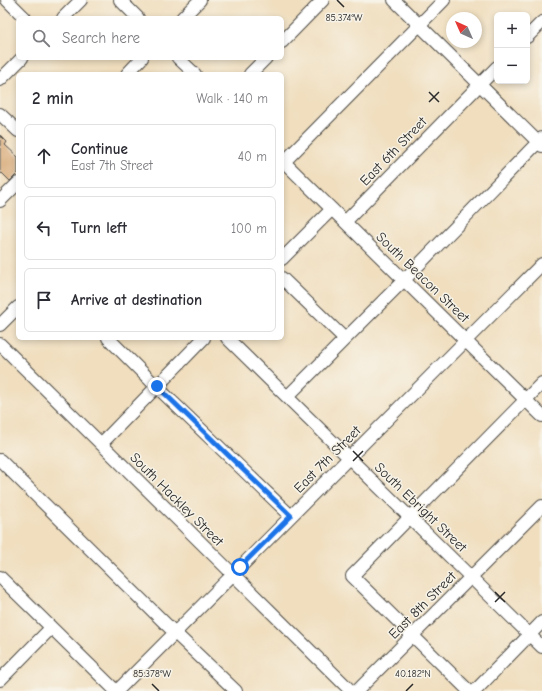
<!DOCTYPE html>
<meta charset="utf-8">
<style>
body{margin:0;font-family:"Comic Neue",sans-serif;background:#f7f7f7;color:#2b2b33}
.controls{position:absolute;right:12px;top:12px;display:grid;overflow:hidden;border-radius:6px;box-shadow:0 2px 6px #0003}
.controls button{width:36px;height:36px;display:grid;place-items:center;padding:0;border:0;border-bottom:1px solid #e1e1e2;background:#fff;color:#2b2b33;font:20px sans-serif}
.compass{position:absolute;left:446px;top:12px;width:36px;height:36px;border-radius:50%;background:#fff;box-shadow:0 2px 6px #0003;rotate:315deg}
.stop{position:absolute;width:12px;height:12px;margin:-9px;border:3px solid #1a73e8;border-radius:50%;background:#fff}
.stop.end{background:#1a73e8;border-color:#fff;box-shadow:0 1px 4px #0008}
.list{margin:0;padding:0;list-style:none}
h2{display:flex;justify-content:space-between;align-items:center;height:52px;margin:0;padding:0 16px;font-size:17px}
h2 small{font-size:13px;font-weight:400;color:#7c7c81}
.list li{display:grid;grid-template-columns:26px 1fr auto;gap:12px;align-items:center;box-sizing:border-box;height:64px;margin:0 8px 8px;padding:0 8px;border:1px solid #e1e1e2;border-radius:6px}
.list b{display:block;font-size:15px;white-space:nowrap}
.list p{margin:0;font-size:13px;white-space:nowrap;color:#7c7c81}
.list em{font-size:13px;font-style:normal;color:#7c7c81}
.icon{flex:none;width:22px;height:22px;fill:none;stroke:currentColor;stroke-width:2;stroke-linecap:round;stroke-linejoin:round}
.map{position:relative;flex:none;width:542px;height:691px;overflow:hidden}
.search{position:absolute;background:#fff;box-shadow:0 2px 6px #0003;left:16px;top:16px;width:268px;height:44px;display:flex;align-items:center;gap:10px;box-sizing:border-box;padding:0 14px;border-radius:6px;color:#7c7c81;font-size:15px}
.panel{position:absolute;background:#fff;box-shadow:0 2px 6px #0003;left:16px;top:72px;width:268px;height:268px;border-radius:6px}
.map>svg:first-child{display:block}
.building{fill:#d6a571}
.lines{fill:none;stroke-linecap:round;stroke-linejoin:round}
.minor-casing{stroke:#494641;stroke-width:14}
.minor{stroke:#fff;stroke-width:12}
.route{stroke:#1a73e8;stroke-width:5}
.ticks{fill:none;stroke:#2b2b2b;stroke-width:1.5}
.labels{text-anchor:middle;stroke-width:3;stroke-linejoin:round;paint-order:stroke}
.street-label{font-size:14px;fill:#2b2b2b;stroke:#f7f3e8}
.ticks-label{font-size:10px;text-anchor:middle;fill:#2b2b2b;stroke:#f7f3e8;stroke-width:3;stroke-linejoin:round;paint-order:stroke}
</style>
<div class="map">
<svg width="542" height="691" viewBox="0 0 542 691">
<rect width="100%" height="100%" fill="#f7f3e8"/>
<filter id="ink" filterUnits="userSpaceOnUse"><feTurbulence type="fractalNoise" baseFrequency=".025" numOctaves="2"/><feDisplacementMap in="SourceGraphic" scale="8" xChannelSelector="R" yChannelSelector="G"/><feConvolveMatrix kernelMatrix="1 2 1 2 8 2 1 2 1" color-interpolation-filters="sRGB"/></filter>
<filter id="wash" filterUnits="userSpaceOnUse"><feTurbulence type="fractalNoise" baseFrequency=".012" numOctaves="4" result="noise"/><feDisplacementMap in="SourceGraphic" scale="16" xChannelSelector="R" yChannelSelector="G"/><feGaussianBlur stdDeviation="0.9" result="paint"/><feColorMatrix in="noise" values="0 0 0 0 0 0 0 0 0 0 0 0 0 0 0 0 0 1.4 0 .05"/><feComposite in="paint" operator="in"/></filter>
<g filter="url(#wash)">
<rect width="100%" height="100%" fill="#f0debe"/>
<g id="blocks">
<path class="building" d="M0 135 7 142 5 145 18 157V173L10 181 2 173 0 174Z"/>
</g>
</g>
<g filter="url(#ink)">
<use href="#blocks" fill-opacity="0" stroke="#494641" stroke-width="1"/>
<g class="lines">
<g class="minor-casing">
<path id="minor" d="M7 0 25 18
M120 0 138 18
M394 0 542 146
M63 18 81 0
M182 18 200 0
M527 37 542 22
M282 42 323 0
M178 58 195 74
M127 74 142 58
M250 74 266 58
M0 80 22 58
M0 114 18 131
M282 160 542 416
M284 162 444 0
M0 201 18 183
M345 222 497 67
M282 259 332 209
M282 278 345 339
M0 325 18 307
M108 338 157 387 291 516
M227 338 542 647
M0 344 351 691
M287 397 404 280 542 138
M101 444 204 338
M0 460 175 633 236 691
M0 577 116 691
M0 680 51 628
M117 691 542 264
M357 691 542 506
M469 691 352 576 542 383
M475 691 542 622"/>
</g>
<use href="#minor" class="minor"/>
</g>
</g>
<g class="lines" filter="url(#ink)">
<path class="route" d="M157 386 291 516 240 567"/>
</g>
<path class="ticks" d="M337 0 344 7M429 92 439 102M429 102 439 92M353 451 363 461M353 461 363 451M495 592 505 602M495 602 505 592M152 684 159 691M406 691 413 684"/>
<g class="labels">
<g class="street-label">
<text transform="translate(393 151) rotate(-46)" y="5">East 6th Street</text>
<text transform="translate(423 277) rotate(44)" y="5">South Beacon Street</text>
<text transform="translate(327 459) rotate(-45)" y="5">East 7th Street</text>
<text transform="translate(177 499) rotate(45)" y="5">South Hackley Street</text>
<text transform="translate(421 507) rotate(44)" y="5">South Ebright Street</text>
<text transform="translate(422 605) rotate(-45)" y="5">East 8th Street</text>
</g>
</g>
<g class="ticks-label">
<text x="344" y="21">85.374°W</text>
<text x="413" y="677">40.182°N</text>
<text x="152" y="677">85.378°W</text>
</g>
</svg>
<div class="controls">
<button>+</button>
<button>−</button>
</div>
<svg class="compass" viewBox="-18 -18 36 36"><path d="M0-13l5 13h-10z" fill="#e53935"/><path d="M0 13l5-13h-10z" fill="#7c7c81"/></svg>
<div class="stop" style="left:240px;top:567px"></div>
<div class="stop end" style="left:157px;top:386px"></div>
<div class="search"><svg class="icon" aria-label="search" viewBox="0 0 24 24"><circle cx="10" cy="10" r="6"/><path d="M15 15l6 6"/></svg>Search here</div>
<section class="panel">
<h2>2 min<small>Walk · 140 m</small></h2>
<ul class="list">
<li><svg class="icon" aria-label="ahead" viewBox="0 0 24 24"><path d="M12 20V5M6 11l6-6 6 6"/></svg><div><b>Continue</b><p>East 7th Street</p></div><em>40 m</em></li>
<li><svg class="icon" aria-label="left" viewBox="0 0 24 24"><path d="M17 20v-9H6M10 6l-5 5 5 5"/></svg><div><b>Turn left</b></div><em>100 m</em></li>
<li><svg class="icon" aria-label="arrive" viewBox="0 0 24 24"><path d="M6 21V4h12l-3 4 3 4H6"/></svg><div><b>Arrive at destination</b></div></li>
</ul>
</section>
</div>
